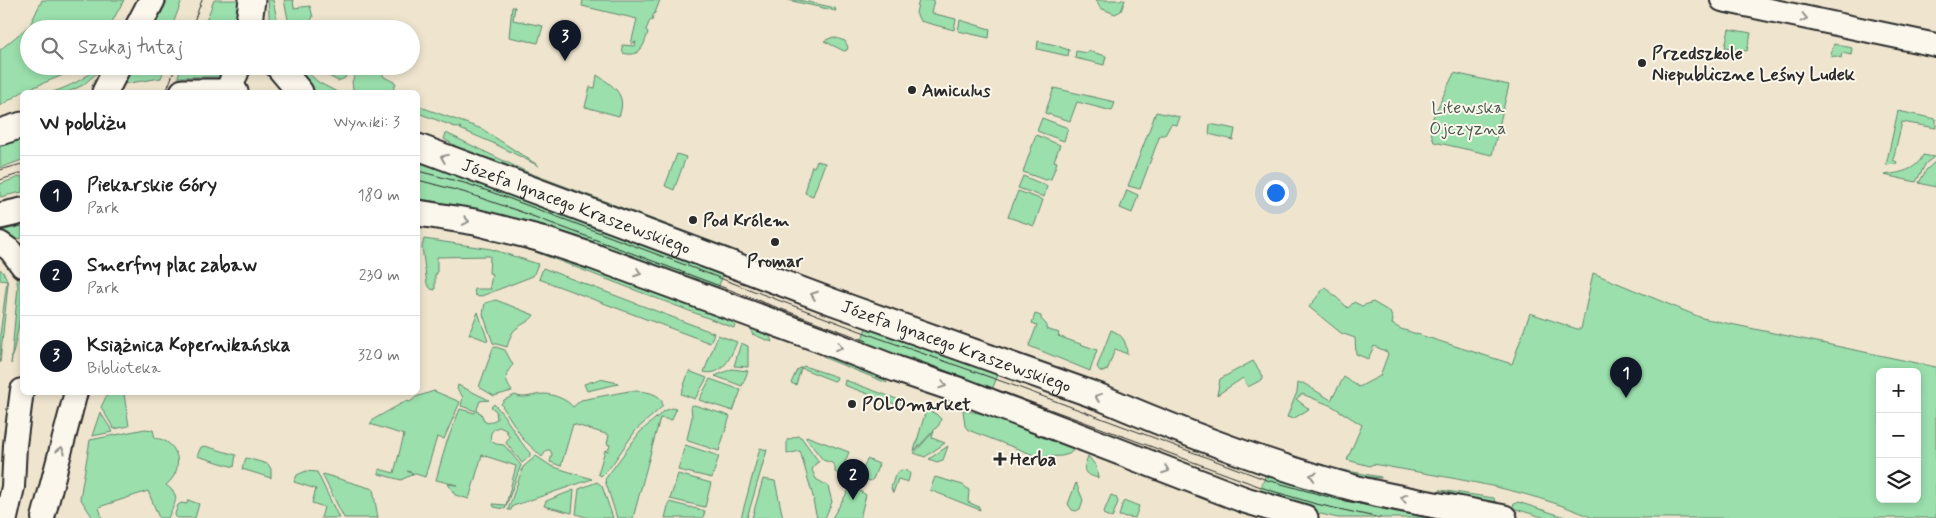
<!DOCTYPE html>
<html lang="pl">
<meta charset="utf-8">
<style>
body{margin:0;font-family:Mynerve,sans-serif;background:#f6f6f6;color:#222}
.controls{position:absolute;right:15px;bottom:15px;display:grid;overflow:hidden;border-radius:8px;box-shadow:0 2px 8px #0003}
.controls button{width:45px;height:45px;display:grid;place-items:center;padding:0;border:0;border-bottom:1px solid #e0e0e0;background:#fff;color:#222;font:25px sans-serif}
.you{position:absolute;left:1275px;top:192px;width:18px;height:18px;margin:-12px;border:4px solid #fff;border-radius:50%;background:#1a73e8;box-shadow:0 0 0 8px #1a73e833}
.badge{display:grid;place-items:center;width:32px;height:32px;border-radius:50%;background:#111827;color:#fff;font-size:16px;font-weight:700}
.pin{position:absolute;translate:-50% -41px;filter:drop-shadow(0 1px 2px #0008)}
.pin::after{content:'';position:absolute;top:26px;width:18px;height:15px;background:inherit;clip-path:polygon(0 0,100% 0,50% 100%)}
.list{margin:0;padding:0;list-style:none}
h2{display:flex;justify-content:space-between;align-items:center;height:65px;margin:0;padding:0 20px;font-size:21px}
h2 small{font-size:16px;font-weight:400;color:#767676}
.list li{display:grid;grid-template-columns:32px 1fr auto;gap:15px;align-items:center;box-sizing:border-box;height:80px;padding:0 20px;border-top:1px solid #e0e0e0}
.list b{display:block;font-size:19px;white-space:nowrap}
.list p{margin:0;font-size:16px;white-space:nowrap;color:#767676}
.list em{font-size:16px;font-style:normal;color:#767676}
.icon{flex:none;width:28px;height:28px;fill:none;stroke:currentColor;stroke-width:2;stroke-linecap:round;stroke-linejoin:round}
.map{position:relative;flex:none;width:1936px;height:518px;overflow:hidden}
.search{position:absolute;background:#fff;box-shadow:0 2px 8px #0003;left:20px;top:20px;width:400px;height:55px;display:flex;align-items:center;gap:12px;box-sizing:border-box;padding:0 18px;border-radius:28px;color:#767676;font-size:19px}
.panel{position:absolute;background:#fff;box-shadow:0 2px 8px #0003;left:20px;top:90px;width:400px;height:305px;border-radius:8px}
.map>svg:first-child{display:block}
.green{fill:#9adfac;stroke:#62856c;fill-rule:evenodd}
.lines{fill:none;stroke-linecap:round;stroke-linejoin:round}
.secondary-casing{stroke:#2b2b2b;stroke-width:26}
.primary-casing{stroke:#2b2b2b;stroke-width:29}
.secondary{stroke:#fbf7ec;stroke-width:22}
.primary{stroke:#fbf7ec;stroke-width:25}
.tram{stroke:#2b2b2b;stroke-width:1}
.oneway{stroke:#93918c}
.poi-dot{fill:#2b2b2b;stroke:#fbf7ec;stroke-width:2}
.labels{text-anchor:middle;stroke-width:4;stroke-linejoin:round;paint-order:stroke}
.poi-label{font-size:18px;font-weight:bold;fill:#2b2b2b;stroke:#fbf7ec;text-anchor:start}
.park-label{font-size:18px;fill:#47584b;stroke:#fbf7ec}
.street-label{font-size:18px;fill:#2b2b2b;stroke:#fbf7ec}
</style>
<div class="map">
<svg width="1936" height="518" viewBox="0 0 1936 518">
<rect width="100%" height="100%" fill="#efe5cf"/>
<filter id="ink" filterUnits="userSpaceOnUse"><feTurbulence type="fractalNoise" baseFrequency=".02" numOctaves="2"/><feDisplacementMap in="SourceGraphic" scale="10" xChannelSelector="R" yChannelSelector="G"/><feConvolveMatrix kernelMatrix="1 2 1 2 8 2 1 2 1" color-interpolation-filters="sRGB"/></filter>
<g filter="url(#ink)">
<path class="green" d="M42 0H124L108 29H29V66H79L63 75 22 92 0 106V50L30 25Z
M168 0H182L171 29H153Z
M214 0H243L239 29H203Z
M268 0H273L279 29H270Z
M284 0H293L294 8 310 6 313 17 305 29H290Z
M583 0H660L655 13 653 15 652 21 650 20 646 30 648 32C644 46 640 58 623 53L622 45 635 46 636 42 631 44 637 19 582 6Z
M788 0H799L835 8 836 11Z
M919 0H934L931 13 956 19 954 30 920 21 916 13Z
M1096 0H1125L1121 11 1115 14 1100 8Z
M512 7H515L513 20 543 26 538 43 509 37Z
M960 20 990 29 989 38 958 31Z
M1729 29 1751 33 1747 51 1725 47Z
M833 37 845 41 848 47 847 50 844 51 824 41Z
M1038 41 1060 46V47L1069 50 1068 56 1037 49Z
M1834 44 1852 48 1851 55 1842 53 1841 58 1835 56 1830 57Z
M1076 51 1087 53 1088 51 1106 56 1104 65 1075 58Z
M99 66H105L83 85 68 92H53C70 86 85 79 99 66Z
M136 66H165L161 78 123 84 133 67Z
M181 66H224L230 67 227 77H178Z
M290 66H301L318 82 337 92H310Z
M316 66H349L345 78 338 81 323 73Z
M358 66H379L384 77 396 83 392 92H363L353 89 352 82Z
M1454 73 1509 85 1492 155 1434 142 1429 126Z
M597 75C612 85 628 94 619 116L585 107 590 87 595 88Z
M1054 88 1115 102 1112 111 1077 102 1070 121 1045 113Z
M418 106 482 129 539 166 493 143 460 129 461 127 458 128 418 113Z
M1898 111 1936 119V128L1902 122 1893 160 1897 162 1896 164 1886 165Z
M1156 112 1180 117 1177 125 1171 124 1165 135H1160L1140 189 1128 186Z
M1042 118 1068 128 1064 141 1037 131Z
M1210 124 1235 129 1233 140 1209 134Z
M446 133 527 172 737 251 757 261 474 157 444 139Z
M1036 135 1060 145 1054 161 1057 162 1051 179 1045 180 1023 172Z
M22 137V160L0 168V146Z
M677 154 686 157 674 190 665 186Z
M1923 155 1934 157 1926 163 1916 182 1884 175C1899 173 1916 171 1923 155Z
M817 161 825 163 813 196 805 193 807 185 806 184 812 166 814 167Z
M1936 161V187L1919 183 1926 170Z
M418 163 457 172 724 272 717 291 548 229 434 201 418 199Z
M22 176V192L0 197V184Z
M1023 176 1047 186 1044 197 1018 188Z
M1127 190 1138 195 1132 213 1120 208Z
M1018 191 1043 200 1034 226 1008 217Z
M22 226V238L9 241 0 235V231Z
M424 239 491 249 538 264 533 276 479 297 475 295 474 289H491L490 286 492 274 489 273 490 256 437 257V274H435V290L431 289 427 284 422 247Z
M505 242 525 245 737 319 734 328 533 251Z
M543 268 714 333 710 343 539 279Z
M0 269C5 273 6 277 8 284L0 363V335L7 281 0 280Z
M15 273C31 285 14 345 11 364L18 286Z
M1593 273 1702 318 1936 367V518H1593C1523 487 1448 478 1373 464L1370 466 1347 460 1362 425 1332 406 1302 394 1296 399 1309 409 1293 419 1287 417 1297 392 1298 383H1303L1331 400 1344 377 1359 387 1380 376 1388 354 1387 352 1374 346 1368 359 1356 354 1355 338 1341 333 1309 307 1325 287 1348 308 1354 302 1362 306 1373 302 1390 312 1393 320 1392 324 1401 329 1512 364 1530 313 1577 329H1581ZM1880 372H1917V499H1880Z
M496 300 534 315C530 322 523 323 517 328 511 332 509 341 507 347L493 343 483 314 485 303Z
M478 312 479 315 488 341 469 334Z
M1035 314 1041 316V319L1046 324V329L1059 333 1058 336 1097 350 1090 371 1029 346 1037 325 1032 323Z
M843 316 999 372 992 390 980 388 834 332 861 342 866 328 843 319Z
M751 321C760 327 769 331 772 342L752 334Z
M1111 330C1122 334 1127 342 1127 354L1115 349 1107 371 1105 370 1104 372 1100 371 1097 367Z
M718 335 737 342C731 356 723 377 704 372Z
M741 343 748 346V367L734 366Z
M496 347 505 350 513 365C504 373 505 382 512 391L494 396 479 387 493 348Z
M825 352 882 373 887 383 825 358 823 355Z
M1253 361 1263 376V379L1248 387 1243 378 1217 395 1220 379Z
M804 366 837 377 836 380 834 381 801 368 796 385 791 383 797 370Z
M732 369 748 371 742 386 715 376Z
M689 371 707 378 695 399 681 394Z
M600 379 618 383V384L587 391 584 384Z
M710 379 741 390 733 411 699 400Z
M845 380 902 401V405L900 406 844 385Z
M458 385 489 400 480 401 477 409 478 412 481 413 484 421 488 423 497 419 496 411 491 407 494 404C509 419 516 438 530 453V456L522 463 506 443 509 437 506 430 499 427C492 429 489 434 491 441L496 444 504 445 521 465 505 509 494 507 493 504 506 505 516 466 482 455 469 499 455 495 448 484 457 485 436 480 446 444 460 409 475 413 476 411 461 406 463 397 457 389Z
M434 391 460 402 444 439 437 437 425 477 407 471 413 474 401 480 379 474V469L394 473 404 435 370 424 374 419 406 401 410 402 416 397Z
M629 391C641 391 654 391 662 400V407L636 430 611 466 601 476 598 474 605 450 608 451 610 445 607 444 609 435 573 424 561 466 550 462 552 454 550 450H547L542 457 523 439 501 404 504 400 515 395C525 400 533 394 544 394 553 394 568 400 573 407L581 400Z
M108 393H131L124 394 129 426 114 429 101 407Z
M694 405 730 416 719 451 688 441 687 439 692 417 691 406Z
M672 408 676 409 672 420 660 418 633 518H617L605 480 606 478 640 432 664 411Z
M926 410 936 414 941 419 939 425 914 451Z
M963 410 993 416 1075 449 1069 454 1062 456 1039 457 968 430 965 426Z
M100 412 113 432 92 436Z
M145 429 153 430 155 438C180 441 185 470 166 485 182 497 175 501 168 518H159L148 491 99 507 102 518H93L80 498 90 440Z
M934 431 932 438 945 443 925 457 914 453Z
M798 436 801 437 819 462 816 463 812 470 816 479 828 486 832 502 825 518H817L813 501 814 500 800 451 787 454V440Z
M806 436 849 452 840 475 835 472V467L832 463 823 460 806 438Z
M685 445 719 456 712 478 678 470Z
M205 446 236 455 234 467 197 456 201 447Z
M948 446 943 460 937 462 929 459Z
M760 448 767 450 747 518H741Z
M1286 453 1326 467 1381 477V478L1348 475 1285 455Z
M536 456 551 466 592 479 513 506 511 510H508L523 467Z
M1088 456 1096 466 1098 478C1081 473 1083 471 1088 456Z
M246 458 268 464 271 469V478L242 469Z
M867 459 879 464 873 479 870 481 859 478Z
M901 470 908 471 910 474 908 482 898 479 893 493 891 488 895 475Z
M306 471 317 472 339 518H321L324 507 312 503 316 489 294 482 297 475Z
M323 474 373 489 378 518H344L323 476Z
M678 474 711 483 705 507 670 499Z
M1266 474 1460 518H1338L1312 512 1259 493Z
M935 477 963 485 969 490 968 502 979 507 980 510 930 490Z
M763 479 775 481 783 518H752Z
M597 482 602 486 613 518H589L576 514 579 489Z
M1076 483 1083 500 1080 509 1076 511 1072 510 1068 504Z
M850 488H855L866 495 860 518H832Z
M574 490 572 513 544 506 546 501Z
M1440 490 1494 498 1496 506Z
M1111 495 1116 497 1118 502 1112 518 1103 514Z
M188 500 199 504 195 518H176L175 514 178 505 181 503 187 504Z
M1126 501 1139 506 1135 518 1119 516 1123 502Z
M669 502 705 511 703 518H665Z
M1518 502 1568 518H1546L1512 508 1514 504Z"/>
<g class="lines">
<g class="secondary-casing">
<path id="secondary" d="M1722 0 1936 45
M0 243 10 250 22 266
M6 518 13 487 15 445 22 390
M43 518 76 392"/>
</g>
<g class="primary-casing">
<g id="primary">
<path d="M137 29 152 0"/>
<path d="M248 29 252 0"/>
<path d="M278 66 300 92"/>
<path d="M105 92 118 66"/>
<path d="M183 92H235"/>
<path d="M228 92 238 66"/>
<path d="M0 132 22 125"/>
<path id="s1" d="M418 147 833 302 1100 397C1184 433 1270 466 1358 489 1406 501 1455 508 1504 518"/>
<path d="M418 213 475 222 538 238 592 256 819 339 896 369 964 392 1245 500 1305 518"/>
<path d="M0 216 22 211"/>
</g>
</g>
<use href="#secondary" class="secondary"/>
<use href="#primary" class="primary"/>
<path class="tram" d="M191 29 202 0
M166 92 176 66
M0 170 22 164
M418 171 468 184 505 197 876 337 1015 386 1267 480 1340 500 1433 518
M0 180 22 173
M418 180 463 192 516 210 867 341
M911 358 1269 490 1316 504 1380 518"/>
</g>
<defs><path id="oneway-chevron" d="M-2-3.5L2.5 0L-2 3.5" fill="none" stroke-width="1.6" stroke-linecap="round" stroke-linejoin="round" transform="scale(1.25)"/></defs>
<g class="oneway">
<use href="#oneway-chevron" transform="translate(1804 18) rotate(13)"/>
<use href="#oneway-chevron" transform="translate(444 158) rotate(-158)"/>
<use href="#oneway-chevron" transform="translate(466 221) rotate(10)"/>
<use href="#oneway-chevron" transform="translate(638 273) rotate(20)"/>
<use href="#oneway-chevron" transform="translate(814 295) rotate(-159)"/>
<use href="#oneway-chevron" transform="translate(839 347) rotate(21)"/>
<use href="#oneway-chevron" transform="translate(943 385) rotate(19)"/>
<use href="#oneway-chevron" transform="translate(1098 397) rotate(-159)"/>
<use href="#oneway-chevron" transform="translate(61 450) rotate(-76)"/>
<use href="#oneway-chevron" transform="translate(1166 470) rotate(21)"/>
<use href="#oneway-chevron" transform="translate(1313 476) rotate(-164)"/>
<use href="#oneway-chevron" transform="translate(1404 498) rotate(-169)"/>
</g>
</g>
<g class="poi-dot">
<circle cx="1642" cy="63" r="5"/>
<circle cx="912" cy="90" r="5"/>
<circle cx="693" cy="220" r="5"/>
<circle cx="775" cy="242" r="5"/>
<circle cx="852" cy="404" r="5"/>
<path d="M997.5 451.5h5v5h5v5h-5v5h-5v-5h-5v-5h5z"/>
</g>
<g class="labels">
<g class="poi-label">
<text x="1652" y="59">Przedszkole<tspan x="1652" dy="21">Niepubliczne Leśny Ludek</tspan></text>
<text x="922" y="96">Amiculus</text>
<text x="703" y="226">Pod Królem</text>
<text x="775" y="267" text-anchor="middle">Promar</text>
<text x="862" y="410">POLOmarket</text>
<text x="1010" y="465">Herba</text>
</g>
<g class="park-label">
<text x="1468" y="113">Litewska<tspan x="1468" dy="21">Ojczyzna</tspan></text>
</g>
<g class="street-label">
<text dy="6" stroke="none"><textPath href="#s1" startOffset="169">Józefa Ignacego Kraszewskiego</textPath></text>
<text dy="6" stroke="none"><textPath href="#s1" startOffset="574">Józefa Ignacego Kraszewskiego</textPath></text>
</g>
</g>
</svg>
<div class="controls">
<button>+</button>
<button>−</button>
<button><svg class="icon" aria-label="layers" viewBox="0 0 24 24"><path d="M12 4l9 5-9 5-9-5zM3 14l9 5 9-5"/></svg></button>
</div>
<div class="you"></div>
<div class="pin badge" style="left:1626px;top:398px">1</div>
<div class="pin badge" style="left:853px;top:500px">2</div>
<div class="pin badge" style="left:565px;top:61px">3</div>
<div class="search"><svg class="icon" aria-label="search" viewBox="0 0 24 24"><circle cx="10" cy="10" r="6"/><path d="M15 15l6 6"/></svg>Szukaj tutaj</div>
<section class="panel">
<h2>W pobliżu<small>Wyniki: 3</small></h2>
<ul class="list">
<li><span class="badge">1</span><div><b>Piekarskie Góry</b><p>Park</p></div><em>180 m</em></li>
<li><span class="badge">2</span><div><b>Smerfny plac zabaw</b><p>Park</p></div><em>230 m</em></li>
<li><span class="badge">3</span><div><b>Książnica Kopernikańska</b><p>Biblioteka</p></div><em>320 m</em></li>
</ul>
</section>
</div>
